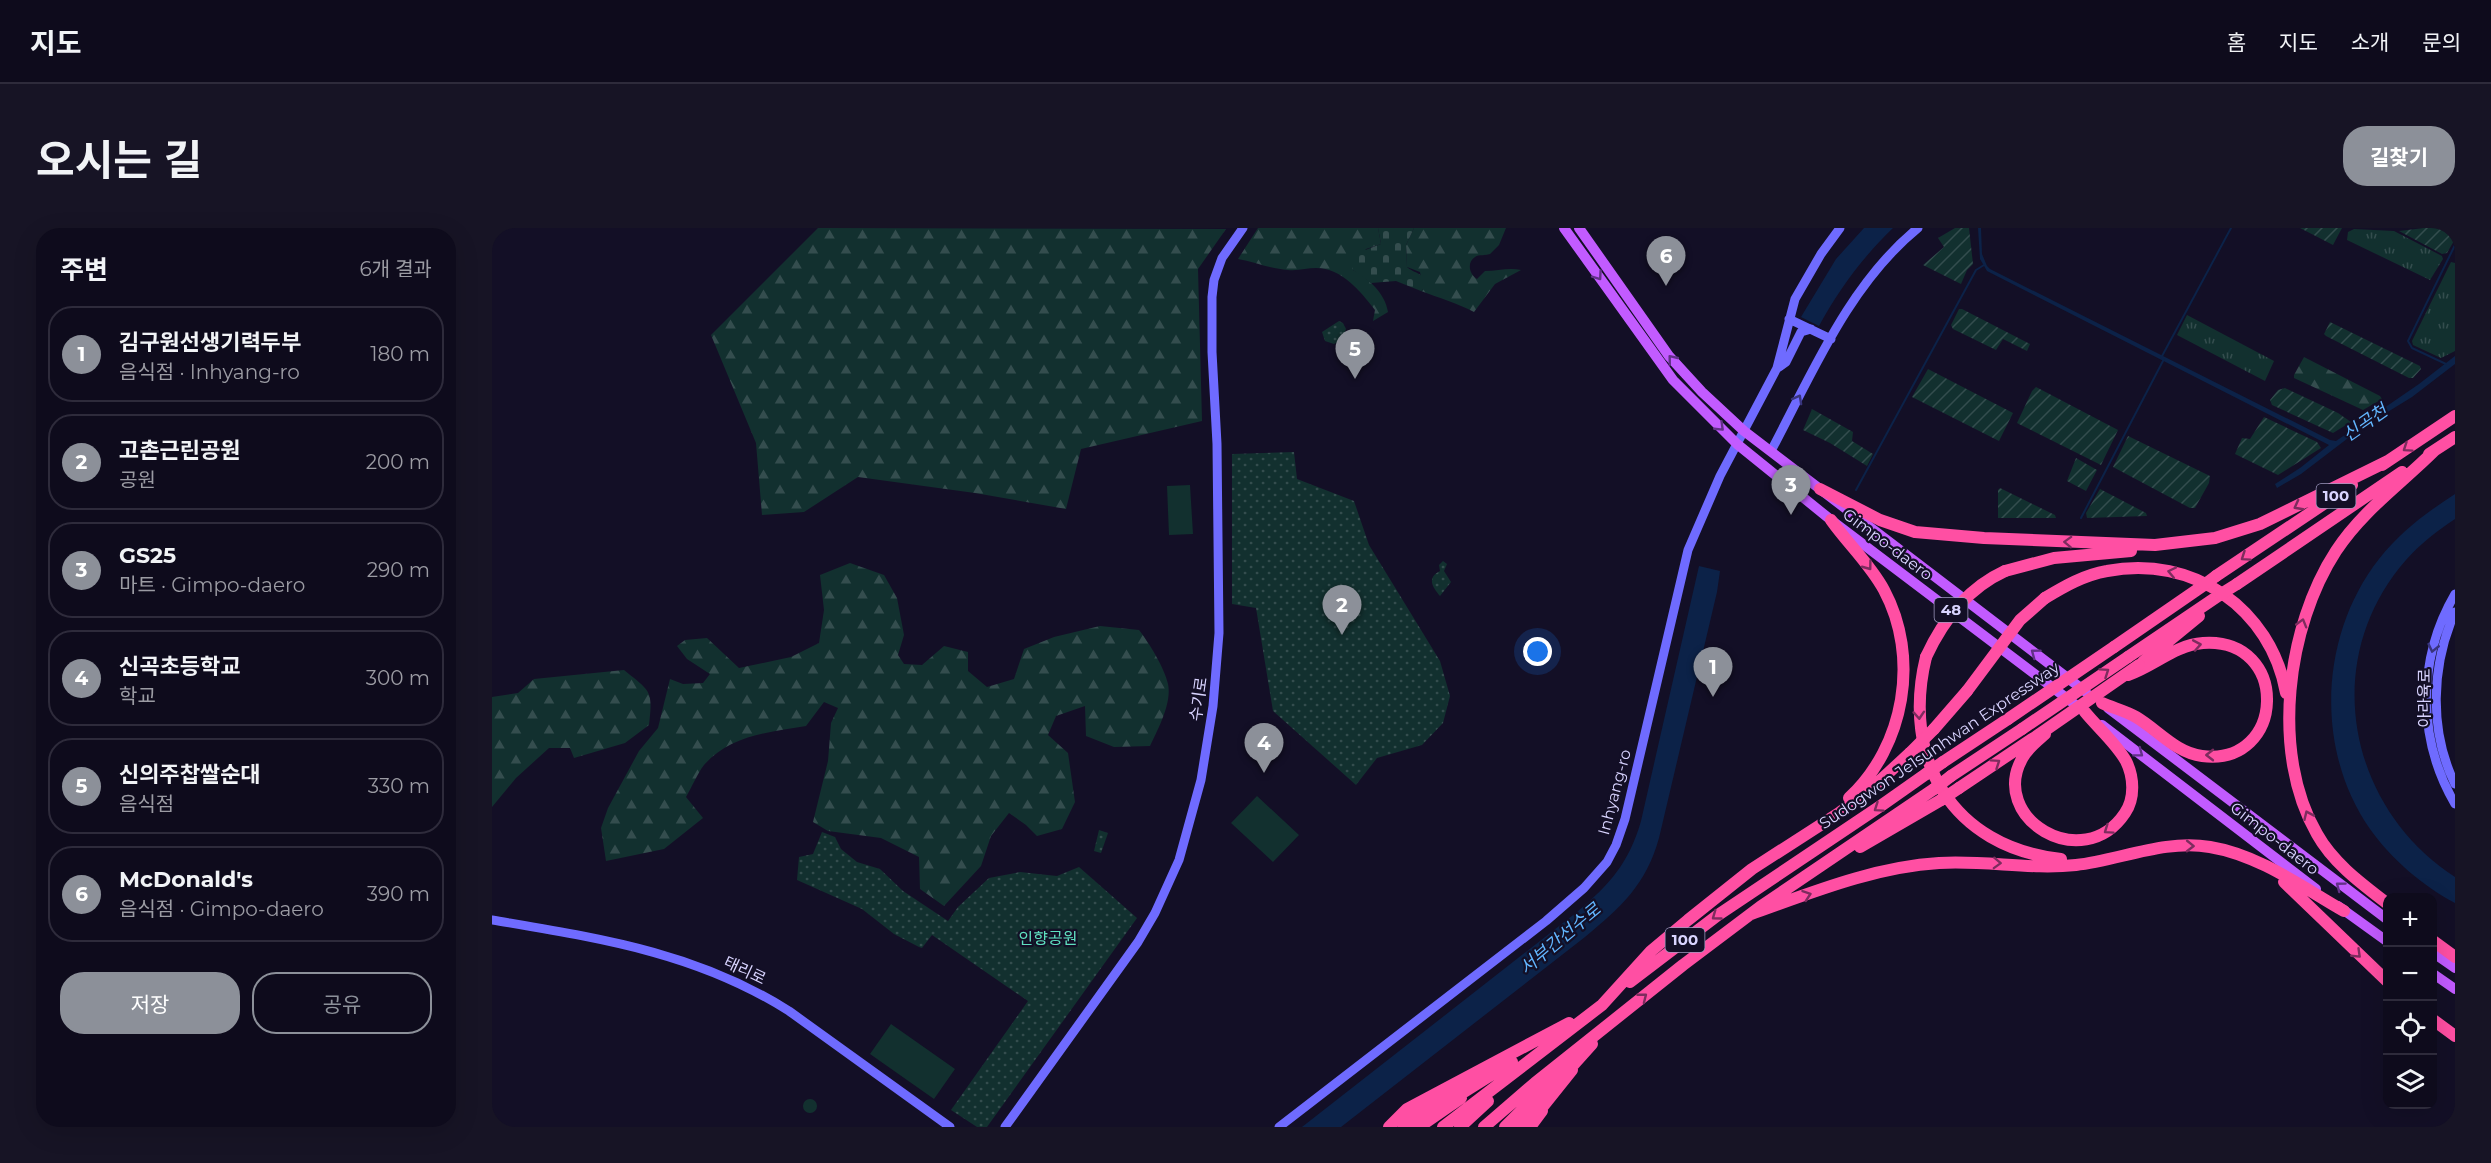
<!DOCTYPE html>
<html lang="ko">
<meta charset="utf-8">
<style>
body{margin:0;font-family:Montserrat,"Noto Sans KR",sans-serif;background:#171425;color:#f1f3f6}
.controls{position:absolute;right:18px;bottom:18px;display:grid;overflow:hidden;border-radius:12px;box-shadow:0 6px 24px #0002}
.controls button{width:54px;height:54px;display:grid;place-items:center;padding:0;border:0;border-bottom:2px solid #2e2b3b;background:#0e0b1c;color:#f1f3f6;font:30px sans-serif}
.you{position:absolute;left:1046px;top:424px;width:21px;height:21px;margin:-15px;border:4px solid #fff;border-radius:50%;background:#1a73e8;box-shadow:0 0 0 9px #1a73e833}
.badge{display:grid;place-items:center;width:39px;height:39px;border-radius:50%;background:#8c9099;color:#fff;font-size:20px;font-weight:700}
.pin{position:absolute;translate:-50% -50px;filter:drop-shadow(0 2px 3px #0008)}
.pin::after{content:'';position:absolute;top:32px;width:21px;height:18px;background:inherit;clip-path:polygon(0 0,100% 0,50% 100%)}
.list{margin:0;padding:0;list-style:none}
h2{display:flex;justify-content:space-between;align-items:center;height:78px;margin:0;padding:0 24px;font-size:26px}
h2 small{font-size:20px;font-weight:400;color:#9b9ba3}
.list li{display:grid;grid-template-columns:39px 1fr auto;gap:18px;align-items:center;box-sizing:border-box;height:96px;margin:0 12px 12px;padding:0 12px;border:2px solid #2e2b3b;border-radius:24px}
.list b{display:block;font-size:22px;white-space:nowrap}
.list p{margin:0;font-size:20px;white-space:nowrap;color:#9b9ba3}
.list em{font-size:20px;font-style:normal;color:#9b9ba3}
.actions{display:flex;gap:12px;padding:18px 24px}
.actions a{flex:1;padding:14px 0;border:2px solid #8c9099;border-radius:24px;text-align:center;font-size:21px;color:#8c9099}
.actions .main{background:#8c9099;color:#fff}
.icon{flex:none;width:33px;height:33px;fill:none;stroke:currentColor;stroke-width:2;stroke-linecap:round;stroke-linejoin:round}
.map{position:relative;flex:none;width:1963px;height:899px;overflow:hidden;border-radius:24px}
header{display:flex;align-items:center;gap:36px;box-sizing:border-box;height:84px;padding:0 30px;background:#0e0b1c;border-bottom:2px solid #2e2b3b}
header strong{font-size:28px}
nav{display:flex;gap:33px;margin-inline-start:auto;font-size:21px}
.intro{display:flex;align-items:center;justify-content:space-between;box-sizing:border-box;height:144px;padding:0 36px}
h1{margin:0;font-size:42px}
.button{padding:15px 27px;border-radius:24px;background:#8c9099;color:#fff;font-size:21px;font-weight:700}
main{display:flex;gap:36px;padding:0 36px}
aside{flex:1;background:#0e0b1c;border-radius:24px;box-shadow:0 6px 24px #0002}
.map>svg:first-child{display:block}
.grass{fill:url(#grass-tufts)}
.forest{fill:url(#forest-firs)}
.cemetery{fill:url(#cemetery-stones)}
.park{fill:url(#park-dots)}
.garden{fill:url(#garden-furrows)}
.pitch{fill:#12302f}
.water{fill:#0c2248}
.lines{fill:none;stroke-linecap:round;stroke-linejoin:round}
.stream{stroke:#0c2248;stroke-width:2}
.secondary{stroke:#6f6bff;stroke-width:9}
.primary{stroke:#c25bff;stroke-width:10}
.highway{stroke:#ff4fa3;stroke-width:12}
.highway-bridge{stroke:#ff4fa3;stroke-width:12}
.oneway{stroke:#623188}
.oneway2{stroke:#38347d}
.oneway3{stroke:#7d2c5e}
.labels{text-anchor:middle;stroke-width:4.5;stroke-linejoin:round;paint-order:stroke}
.shield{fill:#130f26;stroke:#9e99be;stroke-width:1.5}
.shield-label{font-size:15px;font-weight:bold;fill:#d9d4ff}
.street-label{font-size:16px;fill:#d9d4ff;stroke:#130f26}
.park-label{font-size:16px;fill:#5fe0c0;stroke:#130f26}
.water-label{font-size:18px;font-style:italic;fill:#62b6ff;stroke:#130f26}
</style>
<header>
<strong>지도</strong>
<nav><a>홈</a><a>지도</a><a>소개</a><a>문의</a></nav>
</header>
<div class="intro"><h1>오시는 길</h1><a class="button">길찾기</a></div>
<main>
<aside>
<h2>주변<small>6개 결과</small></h2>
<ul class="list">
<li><span class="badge">1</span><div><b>김구원선생기력두부</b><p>음식점 · Inhyang-ro</p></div><em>180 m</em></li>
<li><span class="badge">2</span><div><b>고촌근린공원</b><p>공원</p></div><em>200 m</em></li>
<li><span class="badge">3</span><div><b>GS25</b><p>마트 · Gimpo-daero</p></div><em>290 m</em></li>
<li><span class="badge">4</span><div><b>신곡초등학교</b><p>학교</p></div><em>300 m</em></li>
<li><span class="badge">5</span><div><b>신의주찹쌀순대</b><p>음식점</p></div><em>330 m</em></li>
<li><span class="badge">6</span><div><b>McDonald's</b><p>음식점 · Gimpo-daero</p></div><em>390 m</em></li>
</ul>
<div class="actions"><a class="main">저장</a><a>공유</a></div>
</aside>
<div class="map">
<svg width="1963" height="899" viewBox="0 0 1963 899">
<defs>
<pattern id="grass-tufts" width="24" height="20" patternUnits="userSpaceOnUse" patternTransform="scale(1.5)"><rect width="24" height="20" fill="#12302f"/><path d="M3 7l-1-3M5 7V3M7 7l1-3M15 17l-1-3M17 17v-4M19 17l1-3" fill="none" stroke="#344d4e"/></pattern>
<pattern id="forest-firs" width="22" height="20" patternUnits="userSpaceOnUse" patternTransform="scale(1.5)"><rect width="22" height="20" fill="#12302f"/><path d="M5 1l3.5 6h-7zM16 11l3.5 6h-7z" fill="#344d4e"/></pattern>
<pattern id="cemetery-stones" width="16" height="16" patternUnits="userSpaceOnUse" patternTransform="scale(1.5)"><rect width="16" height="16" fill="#12302f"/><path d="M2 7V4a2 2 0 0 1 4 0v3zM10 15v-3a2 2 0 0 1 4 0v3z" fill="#344d4e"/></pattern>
<pattern id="park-dots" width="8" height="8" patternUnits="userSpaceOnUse" patternTransform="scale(1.5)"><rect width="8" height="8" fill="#12302f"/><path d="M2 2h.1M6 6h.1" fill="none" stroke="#344d4e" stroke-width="1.8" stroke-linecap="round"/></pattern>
<pattern id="garden-furrows" width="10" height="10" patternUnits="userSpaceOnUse" patternTransform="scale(1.5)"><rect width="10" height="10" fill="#12302f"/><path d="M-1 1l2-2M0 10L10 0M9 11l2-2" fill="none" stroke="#344d4e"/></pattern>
</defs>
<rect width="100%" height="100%" fill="#130f26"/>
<path class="grass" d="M1862 1 1902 3 1950 28 1951 31 1938 52 1855 12 1856 4Z
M1959 34 1963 35V123L1949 130 1921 117 1920 113Z
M1695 87 1782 133 1773 153 1685 107Z
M311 878a7 7 0 1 1 14 0a7 7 0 1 1-14 0Z"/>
<path class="forest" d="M326 0 734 1 706 41 710 193 589 221 574 281 483 265 366 249 312 284 270 287 264 215 219 107Z
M766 0H886L889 16 874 21 861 42C877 51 893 65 896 84L881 93 883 82C869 64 850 40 824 40 815 40 806 43 796 42 779 41 763 34 746 31Z
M922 0H1014L1007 17 998 26C993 28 987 26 983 29 974 35 978 47 985 51L993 43C1006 43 1017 39 1029 42L1003 56 982 84C965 75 947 70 929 63L931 61 928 44 915 39 914 17Z
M1812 129 1888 168 1890 171 1871 182 1802 150V147Z
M358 335 392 347 405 370 412 407 406 427 412 436 430 437 452 418 476 424V443L495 459 522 451 532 421 562 409 608 398 647 402C657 415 672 439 676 456 680 475 666 501 658 518L622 519 594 508 593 478 564 488 556 507 576 525 583 574 570 601 545 608 534 597 517 585 499 608 489 638 452 678 428 661 427 629 389 610 336 603 321 594 336 533 339 495 346 480 332 474 314 498C278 504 238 507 212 537 205 546 200 559 194 569L211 590 172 621 114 633 109 600 116 580 147 523 166 500 178 451 191 456 211 455 218 446 195 431 185 418 193 412 215 410 247 440 299 429 327 415 332 382 328 347Z
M132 442C159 464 161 462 157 497L133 515 82 530 78 520H57L24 550 0 579V469L26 465 42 451Z"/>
<path class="cemetery" d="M886 0H922L914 17 915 39C924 47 937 45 931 61L929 63 904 53 879 55 861 42 860 36 868 24 889 16Z"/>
<path class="park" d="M847 93 851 95 854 101 850 112 842 116 833 113 830 104Z
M802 224 805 251 862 273 877 317 948 433 958 468 951 495 930 517 885 530 864 557 781 483 764 380 740 376V226Z
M951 333 955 336 952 343 959 354 948 368C941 360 934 350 948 343L947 337Z
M607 602 616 605 609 625 602 623Z
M330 604 343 609 349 621 365 634 388 641 411 663 456 693 466 679 497 650 528 644 565 648 587 639 645 690 495 899H485L459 882 536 773 440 707 430 720 427 719 402 706 370 681 305 652 307 629 321 626Z"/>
<path class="garden" d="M1463 0H1477L1481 36 1475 42 1469 56 1431 37 1452 19 1446 10Z
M1808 0H1850L1841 17Z
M1932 0H1963V11L1955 25 1950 26 1907 3Z
M1467 81H1470L1538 116 1535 123 1511 111 1504 122 1461 101 1459 97Z
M1838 94 1928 138 1929 141 1921 150H1917L1834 108 1832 106Z
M1436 141 1521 185 1507 213 1420 169Z
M1544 159 1626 202 1609 237 1525 195 1540 163Z
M1793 160 1846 185 1859 194 1841 205 1780 177 1778 172 1786 162Z
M1320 181 1361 204 1360 213 1381 226 1375 238 1338 215 1311 202Z
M1772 189 1825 214 1829 220 1786 247 1743 226 1750 210 1758 211Z
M1636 208 1718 248 1717 255 1703 280H1698L1621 239Z
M1584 230 1605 242 1594 263 1575 253Z
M1508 260 1563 287 1564 290H1506V262Z
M1608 261 1654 285 1655 288 1595 290 1594 285Z"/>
<path class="pitch" d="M698 257 701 306 677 307 675 258Z
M765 568 807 607 781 634 739 595Z
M399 796 463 841 442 871 378 826Z"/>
<path class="water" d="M1372 0H1401C1371 29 1347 61 1327 98L1309 89 1344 31Z
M1486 0H1489L1490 26 1495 38 1498 41 1838 212 1844 213 1927 156 1963 128V136L1920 169 1868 201 1809 246 1785 260 1783 256 1808 240 1837 217 1495 43 1488 31Z
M1963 266V291C1945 303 1928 316 1914 332 1827 431 1855 579 1963 649V675C1931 658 1899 631 1878 601 1822 521 1828 406 1887 331 1909 303 1934 285 1963 266Z
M1207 338 1228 343 1225 364 1167 610C1154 657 1129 679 1093 709L849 899H810L1085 684C1118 656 1137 635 1149 593Z"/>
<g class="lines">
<path class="stream" d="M1669 130 1739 0
M1954 136 1920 120 1916 113 1963 17
M1364 262 1484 42 1492 37
M1589 290 1672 131"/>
<path class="secondary" d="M1297 91 1339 111
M1287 139 1294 134 1309 104 1319 101
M1279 223C1320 146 1357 56 1426 0
M1963 366C1925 431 1925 511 1963 576
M1963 384C1939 438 1937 503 1963 556
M0 692C106 710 204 724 297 783L458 899
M513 899 646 714 663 685 687 632 709 552 721 478 727 405 725 216 720 124V69L722 52 730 30 751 0
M787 899 1054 693 1092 660 1115 634 1124 617 1133 591 1196 322 1228 248 1285 140 1303 71 1329 26 1348 0"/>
<path class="primary" d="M1072 0 1181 152 1245 216 1339 292 1593 484
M1087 0 1177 128 1210 164 1252 203 1594 464
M1616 480 1896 692
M1610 497 1824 661
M1846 678 1896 714
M1940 724 1963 740
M1940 745 1963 761"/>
<path class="highway" d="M1937 226 1963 209
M1890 237 1963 188
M1328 261 1388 292 1423 304 1492 310 1663 317 1723 310 1768 296 1896 233
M1339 292C1356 316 1378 336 1392 362 1428 429 1413 518 1357 570
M1513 343 1562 330 1639 323
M1724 348 1860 257
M1745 356 1910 244
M1553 370C1573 358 1592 347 1615 343 1701 326 1779 381 1794 465
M1622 419 1712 357
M1434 429C1409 531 1460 619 1569 631
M1636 429 1729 366
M1651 434 1707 388
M1610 475C1621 480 1634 483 1644 489 1666 502 1684 525 1710 528 1794 539 1799 409 1711 415 1683 417 1662 438 1636 447
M1442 501 1475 463
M1553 506C1545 513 1536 520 1531 529 1495 590 1591 648 1633 585 1643 570 1642 549 1634 533 1624 515 1606 500 1593 484
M1451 534 1516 491
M1459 548 1530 501
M1467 560 1540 511
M1368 619 1449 572
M1792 654 1896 754
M1896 676C1870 656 1841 635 1825 606 1778 525 1795 398 1844 323 1870 283 1910 255 1943 222
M1259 686C1321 664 1382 639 1447 635 1493 632 1539 642 1584 637 1628 632 1673 611 1718 619 1767 627 1810 659 1852 683
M1940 712 1963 729
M1138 754 1226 687 1390 577 1434 546
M1940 791 1963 808
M1074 845 1100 816
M964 869 1020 834
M1044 887 1080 842
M897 899 915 881 1077 795
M912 899 923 889 967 862
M927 899 969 870
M951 899 1110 777 1159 723 1196 692 1260 641 1347 585 1380 560 1418 525
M968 899 996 873
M992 899 1043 855 1191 737 1268 679 1442 561
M1013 899 1075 837
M1026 899 1046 876
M1038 899 1050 883"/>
<path class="highway-bridge" d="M1712 357 1724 348
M1729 366 1745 356
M1434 429C1451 392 1476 360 1513 343
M1475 463 1528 392 1553 370
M1516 491 1622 419
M1530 501 1636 429
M1542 510 1647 437
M1418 525 1442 501
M1434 546 1451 534
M1442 561 1459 548
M1449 572 1467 560"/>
</g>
<defs><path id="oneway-chevron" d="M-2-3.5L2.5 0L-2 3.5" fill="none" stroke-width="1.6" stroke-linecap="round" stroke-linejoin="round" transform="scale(1.5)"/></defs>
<g class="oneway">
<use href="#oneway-chevron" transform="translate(1106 48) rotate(55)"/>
<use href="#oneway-chevron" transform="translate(1180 131) rotate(-129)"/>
<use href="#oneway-chevron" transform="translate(1228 199) rotate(44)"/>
<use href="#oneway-chevron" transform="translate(1543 425) rotate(-143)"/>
<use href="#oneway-chevron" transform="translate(1647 525) rotate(37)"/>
<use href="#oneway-chevron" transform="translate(1848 658) rotate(-143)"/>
</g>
<g class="oneway2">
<use href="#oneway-chevron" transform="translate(1306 171) rotate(-61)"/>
<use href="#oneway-chevron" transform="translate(1941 420) rotate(103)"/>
</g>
<g class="oneway3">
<use href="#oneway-chevron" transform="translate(1915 220) rotate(146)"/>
<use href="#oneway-chevron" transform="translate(1806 278) rotate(152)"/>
<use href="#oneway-chevron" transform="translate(1576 314) rotate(-178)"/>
<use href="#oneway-chevron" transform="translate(1753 329) rotate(146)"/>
<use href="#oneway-chevron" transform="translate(1376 338) rotate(53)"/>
<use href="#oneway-chevron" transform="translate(1680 344) rotate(-168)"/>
<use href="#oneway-chevron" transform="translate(1810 395) rotate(-74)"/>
<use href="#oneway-chevron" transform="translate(1705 417) rotate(-10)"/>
<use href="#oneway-chevron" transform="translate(1613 444) rotate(-34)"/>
<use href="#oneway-chevron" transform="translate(1427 487) rotate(86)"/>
<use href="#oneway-chevron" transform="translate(1718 527) rotate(-180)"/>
<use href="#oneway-chevron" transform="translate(1504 535) rotate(-34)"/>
<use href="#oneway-chevron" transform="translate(1386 580) rotate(146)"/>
<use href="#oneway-chevron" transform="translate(1816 587) rotate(-114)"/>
<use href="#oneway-chevron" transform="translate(1616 602) rotate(145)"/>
<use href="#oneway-chevron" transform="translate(1698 618) rotate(1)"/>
<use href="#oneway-chevron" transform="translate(1505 635) rotate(2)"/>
<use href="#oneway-chevron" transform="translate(1315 667) rotate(-19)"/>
<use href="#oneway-chevron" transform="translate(1224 688) rotate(144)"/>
<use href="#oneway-chevron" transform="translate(1865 726) rotate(44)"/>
<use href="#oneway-chevron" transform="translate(1151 769) rotate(-38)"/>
</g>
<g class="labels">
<g class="shield">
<rect x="1824.5" y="256" width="39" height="24" rx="4.5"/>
<rect x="1442.5" y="370" width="33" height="24" rx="4.5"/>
<rect x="1173.5" y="700" width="39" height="24" rx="4.5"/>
</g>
<g class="shield-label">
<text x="1844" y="273">100</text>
<text x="1459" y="387">48</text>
<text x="1193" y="717">100</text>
</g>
<g class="street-label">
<text transform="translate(1396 316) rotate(37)" y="6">Gimpo-daero</text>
<text transform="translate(1932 470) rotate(-90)" y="6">아라육로</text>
<text transform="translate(706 471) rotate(-82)" y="6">수기로</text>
<text transform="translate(1447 517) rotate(-34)" y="6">Sudogwon Je1sunhwan Expressway</text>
<text transform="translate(1122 564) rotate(-75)" y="6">Inhyang-ro</text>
<text transform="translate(1783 610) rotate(38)" y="6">Gimpo-daero</text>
<text transform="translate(253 742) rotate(25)" y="6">태리로</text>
</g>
<g class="park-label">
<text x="556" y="716">인향공원</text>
</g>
<g class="water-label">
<text transform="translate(1873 195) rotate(-35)" y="6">신곡천</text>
<text transform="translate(1068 711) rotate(-40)" y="6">서부간선수로</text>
</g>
</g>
</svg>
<div class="controls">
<button>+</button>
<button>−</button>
<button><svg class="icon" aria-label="locate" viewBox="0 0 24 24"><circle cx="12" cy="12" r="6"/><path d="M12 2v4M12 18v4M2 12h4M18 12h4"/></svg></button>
<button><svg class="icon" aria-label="layers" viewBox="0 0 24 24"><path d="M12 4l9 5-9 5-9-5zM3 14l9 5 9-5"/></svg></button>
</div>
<div class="you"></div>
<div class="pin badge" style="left:1221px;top:469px">1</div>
<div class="pin badge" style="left:850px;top:407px">2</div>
<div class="pin badge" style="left:1299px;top:287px">3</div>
<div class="pin badge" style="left:772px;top:545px">4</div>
<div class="pin badge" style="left:863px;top:151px">5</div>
<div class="pin badge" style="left:1174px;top:58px">6</div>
</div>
</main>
